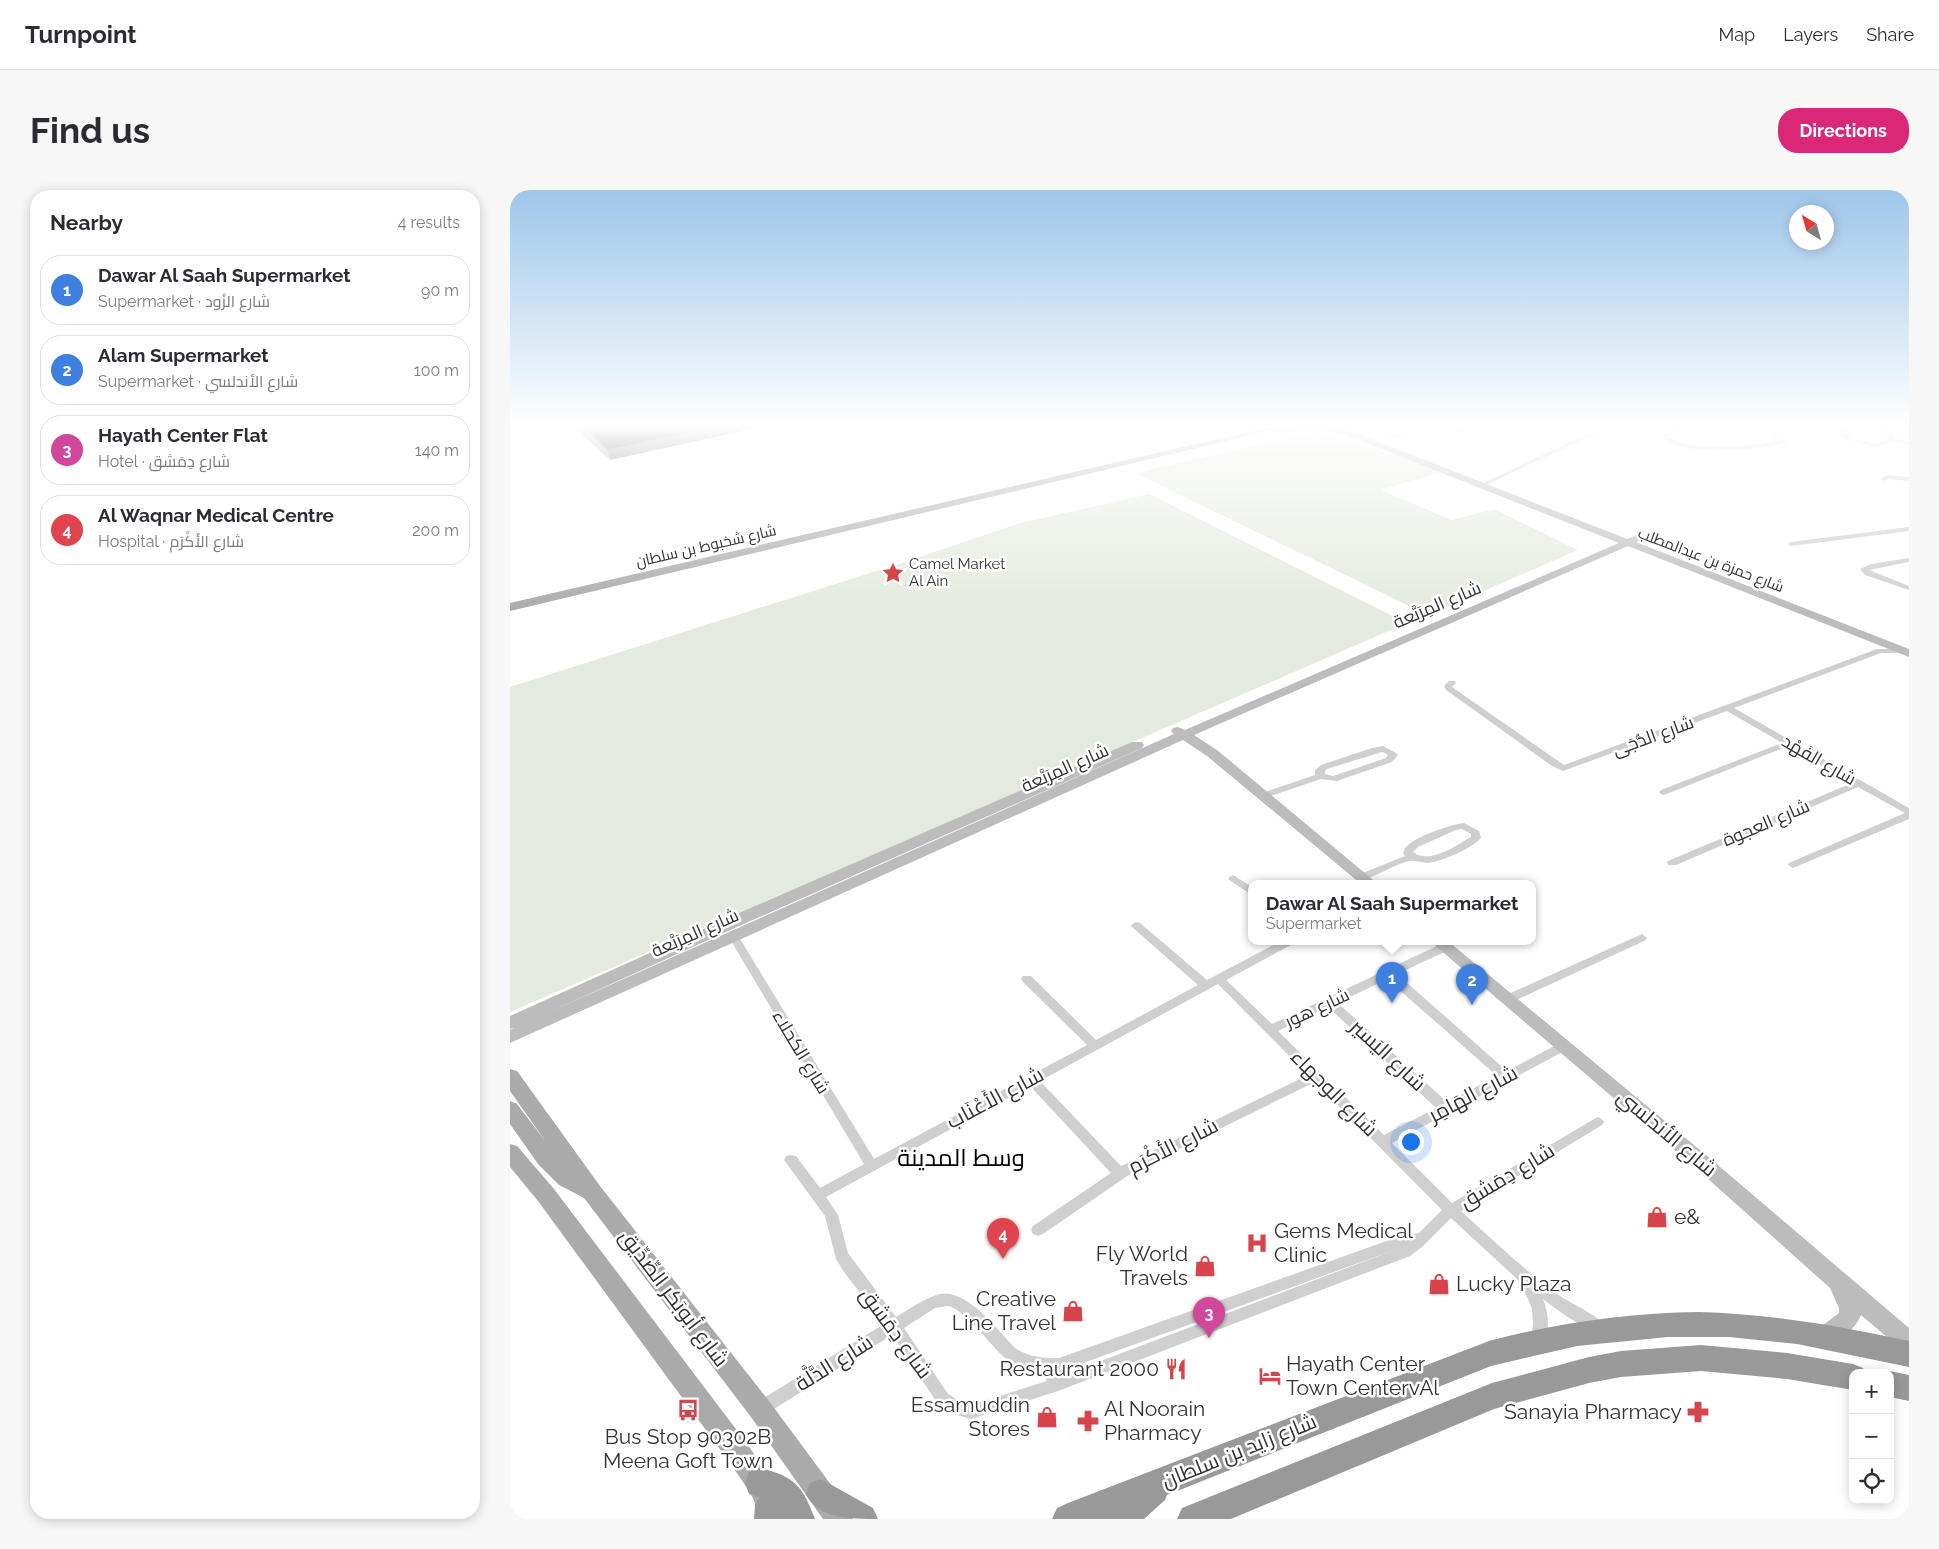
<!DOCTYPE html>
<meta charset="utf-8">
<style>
body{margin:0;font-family:Raleway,Cairo,sans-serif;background:#f7f7f7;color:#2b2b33}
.controls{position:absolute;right:15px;bottom:15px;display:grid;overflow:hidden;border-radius:10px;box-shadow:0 2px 12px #0003}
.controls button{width:45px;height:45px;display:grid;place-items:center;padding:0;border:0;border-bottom:1px solid #e1e1e2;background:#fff;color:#2b2b33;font:25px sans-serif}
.compass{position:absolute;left:1279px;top:15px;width:45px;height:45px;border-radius:50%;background:#fff;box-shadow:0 2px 12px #0003;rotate:323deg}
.you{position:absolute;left:900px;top:951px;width:18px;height:18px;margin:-12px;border:4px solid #fff;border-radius:50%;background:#1a73e8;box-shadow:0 0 0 8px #1a73e833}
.badge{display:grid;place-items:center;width:32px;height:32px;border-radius:50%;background:#db2777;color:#fff;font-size:16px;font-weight:700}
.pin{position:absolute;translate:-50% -41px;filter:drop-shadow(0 1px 2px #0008)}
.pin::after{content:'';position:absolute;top:26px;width:18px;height:15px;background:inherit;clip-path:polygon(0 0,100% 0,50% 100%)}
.popup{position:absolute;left:738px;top:690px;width:288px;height:65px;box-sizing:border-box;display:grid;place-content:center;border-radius:10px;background:#fff;filter:drop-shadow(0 1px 4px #0005);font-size:16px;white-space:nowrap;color:#7c7c81}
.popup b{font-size:19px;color:#2b2b33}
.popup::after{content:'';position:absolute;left:50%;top:100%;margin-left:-10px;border:10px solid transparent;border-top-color:#fff}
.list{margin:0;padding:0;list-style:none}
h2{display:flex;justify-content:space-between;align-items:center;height:65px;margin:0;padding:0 20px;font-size:21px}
h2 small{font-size:16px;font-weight:400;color:#7c7c81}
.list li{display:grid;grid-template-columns:32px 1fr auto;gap:15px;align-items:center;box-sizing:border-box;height:70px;margin:0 10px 10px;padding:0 10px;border:1px solid #e1e1e2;border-radius:20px}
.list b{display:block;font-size:19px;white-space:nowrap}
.list p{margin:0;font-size:16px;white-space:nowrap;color:#7c7c81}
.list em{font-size:16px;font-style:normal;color:#7c7c81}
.icon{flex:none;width:28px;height:28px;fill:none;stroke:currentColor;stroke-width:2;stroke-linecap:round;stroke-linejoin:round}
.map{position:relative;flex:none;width:1399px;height:1329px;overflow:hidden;border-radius:20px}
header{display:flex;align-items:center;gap:30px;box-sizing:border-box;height:70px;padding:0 25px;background:#fff;border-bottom:1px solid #e1e1e2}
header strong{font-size:24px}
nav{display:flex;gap:28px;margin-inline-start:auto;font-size:18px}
.intro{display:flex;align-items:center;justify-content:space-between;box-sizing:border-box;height:120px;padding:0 30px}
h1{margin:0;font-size:35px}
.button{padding:12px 22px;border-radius:20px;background:#db2777;color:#fff;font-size:18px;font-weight:700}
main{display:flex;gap:30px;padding:0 30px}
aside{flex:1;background:#fff;border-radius:20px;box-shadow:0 2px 12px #0003}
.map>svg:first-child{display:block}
.green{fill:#e4eade}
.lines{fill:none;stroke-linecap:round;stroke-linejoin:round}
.street{fill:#cfcfcf;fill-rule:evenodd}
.secondary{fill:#bcbcbc;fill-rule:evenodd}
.primary{fill:#aaa;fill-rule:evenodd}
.highway{fill:#999;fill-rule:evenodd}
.wall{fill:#8c8c8c}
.shaded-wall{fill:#5e5e5e}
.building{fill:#191919;stroke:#5e5e5e}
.labels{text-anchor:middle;stroke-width:5;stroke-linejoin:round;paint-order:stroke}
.far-street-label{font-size:15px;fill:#323232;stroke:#fff}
.far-poi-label{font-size:15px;fill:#323232;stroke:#fff;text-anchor:start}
.street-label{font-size:18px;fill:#323232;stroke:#fff}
.near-street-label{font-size:21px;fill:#323232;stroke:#fff}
.near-poi-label{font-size:21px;fill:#323232;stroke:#fff;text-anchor:start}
.near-quarter-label{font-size:24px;fill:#000;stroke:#fff}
</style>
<header>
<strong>Turnpoint</strong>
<nav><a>Map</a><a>Layers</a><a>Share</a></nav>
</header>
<div class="intro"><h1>Find us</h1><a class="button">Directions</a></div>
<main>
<aside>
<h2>Nearby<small>4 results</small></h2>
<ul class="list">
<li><span class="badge" style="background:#3f7fe0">1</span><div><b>Dawar Al Saah Supermarket</b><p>Supermarket · شارع الزُود</p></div><em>90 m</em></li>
<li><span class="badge" style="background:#3f7fe0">2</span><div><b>Alam Supermarket</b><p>Supermarket · شارع الأندلسي</p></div><em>100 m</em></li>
<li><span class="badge" style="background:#d1479c">3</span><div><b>Hayath Center Flat</b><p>Hotel · شارع دِمَشق</p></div><em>140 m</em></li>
<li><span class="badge" style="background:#e0444e">4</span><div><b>Al Waqnar Medical Centre</b><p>Hospital · شارع الأَكْرَم</p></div><em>200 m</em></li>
</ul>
</aside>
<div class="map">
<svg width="1399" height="1329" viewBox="0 0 1399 1329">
<rect width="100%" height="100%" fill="#fff"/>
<path class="green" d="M806 241 895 268 930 282 871 300 941 330 984 319 1068 360 918 425 625 283Z
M639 304 897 433 0 822V497L395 372 510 333Z"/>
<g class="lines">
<path class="street" d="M912 235H922L875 250 870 249Z
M926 235C934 235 942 239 948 239 954 239 962 235 970 235L948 243Z
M1096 235H1104L974 296 969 295Z
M1170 235H1178L1158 247C1188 263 1237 257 1270 250L1261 245V243L1263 242 1278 251C1262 260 1198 262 1178 258 1169 257 1161 254 1153 249L1154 244Z
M1305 235H1316L1333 239 1355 235 1380 241 1386 246 1384 248 1399 251V255L1381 251 1377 254 1365 257 1335 249 1327 241ZM1355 239 1376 243 1379 246C1377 248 1376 250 1373 251 1364 256 1342 249 1335 242Z
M1377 285 1399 287V291L1378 289 1373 291 1370 289Z
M1399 337V341L1281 356 1278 354 1281 352Z
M1399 368V372L1359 380 1399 396V400L1355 385 1350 379 1361 374Z
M1367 459H1392L1396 461 1392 463H1371L1224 518 1399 618V629L1283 678 1278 675 1279 673 1395 623 1348 597 1166 675H1158L1157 673 1158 671 1342 593 1278 556 1154 605 1151 604 1149 602 1151 600 1272 553 1217 521 1053 581 1042 576 936 500 934 496 939 491H945L946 493 942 497 1054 575Z
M873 556 886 563 888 565 882 572 827 591 811 589 758 607 755 608 750 605 752 603 805 585V580L811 575 862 558ZM872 562 878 565 876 568 823 586 815 584V581L817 579Z
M954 633 969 641 971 648C961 659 933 671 918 673 912 673 905 670 899 671 883 675 868 686 852 690L847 687 848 685 895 666 893 663C894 660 895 658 897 656 905 647 942 634 954 633ZM952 639 961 644V647C947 655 919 675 903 662L908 657 946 640Z
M723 685 742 697V705L719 690 718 688Z
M626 732 630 733 697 790 769 752H782L781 755 716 790 762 834 931 754H939L940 757 939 760 887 784 997 881 1050 853 1054 852 1058 853 1060 856 1058 859 882 953 942 1013 1084 929 1088 927 1092 929 1094 932 1092 935 951 1021C984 1051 1016 1082 1053 1108 1062 1113 1094 1130 1097 1137L1095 1142 1090 1144C1069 1136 1050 1122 1033 1109 1039 1123 1040 1142 1033 1156L1028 1158 1023 1156 1021 1151 1023 1133 1022 1119 1018 1109 1007 1089 941 1028 912 1057 900 1066 548 1201 461 1229 444 1224 428 1214 382 1145 256 1224 250 1226 244 1224 242 1219 244 1214 374 1134 334 1082 326 1069 315 1026 274 970 276 966 281 965 286 966 310 998 354 974 218 746 219 744H227L364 969 577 855 513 792 511 789 513 786H521L586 850 688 795 622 737 621 735ZM877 789 987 886 937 912 828 813ZM708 794 798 885 611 976 530 891ZM818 817 926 918 874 945 768 841ZM805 892 932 1020 909 1043 885 1048 549 1168C533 1168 519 1167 505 1158 489 1141 456 1098 430 1104 414 1108 400 1119 386 1127L338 1063 328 1025 316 1007 520 896 601 983 523 1036 521 1040 523 1044 528 1046 533 1044 626 980ZM887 1059 551 1186 549 1183 554 1180ZM437 1116C453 1117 480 1155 494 1167 504 1176 520 1180 534 1181L533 1184 537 1191 461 1215 453 1213 438 1204 394 1138 425 1118Z
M1132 744 1137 748 1136 750 1002 812H994L992 809 994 806Z"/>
<path class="secondary" d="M812 235 841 241 1117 349 1128 345 1132 346V350L1126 352 1399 459V467L1118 356 684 545 707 560 868 694H851L697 566 673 550 0 853V840L4 838 0 839V826L215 729 622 552H632L634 555 632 558 227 737 37 823 664 544 661 541 663 538 668 537 675 540 1109 353 836 245 808 240 765 242 761 239 765 236Z
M921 752H939L1202 970 1399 1138V1162L1391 1159 1351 1125C1345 1140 1331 1150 1316 1156L1308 1153 1305 1146 1308 1139 1329 1123V1118L1320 1098 1188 980Z"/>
<path class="primary" d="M767 235H784L0 421V413Z
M0 879 7 881 90 996 259 1211 339 1319 343 1329H313L241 1227 74 1008 49 995 28 974 0 934V911L7 914 36 952 0 901Z
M0 954 7 956 44 999 238 1255 264 1294 280 1329H252L241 1304 220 1273 28 1011 0 977Z"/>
<path class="highway" d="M1189 1122C1260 1124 1329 1136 1399 1151V1177L1287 1154 1219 1147H1158L1067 1156 981 1176 657 1305 655 1310 634 1329H542L547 1318 558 1313 979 1151C1048 1133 1117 1123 1189 1122Z
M1191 1155 1277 1163 1343 1174 1353 1178 1355 1183H1343V1200L1277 1189 1191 1181 1111 1187 1079 1193 984 1219 721 1329H667L672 1318 982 1193 1079 1167 1111 1161Z
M1380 1181 1399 1185V1211L1380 1207V1183H1375Z
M250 1278C285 1286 293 1297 305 1329H244L245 1315 249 1307 239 1304 235 1293 239 1282Z
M311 1289 363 1318 368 1329C340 1329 308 1329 296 1304L300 1293Z"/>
</g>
<path class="wall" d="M65 235H259L100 270 66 239Z"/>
<path class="shaded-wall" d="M214 235H259L100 270 98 260Z"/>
<path class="building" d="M70 235H214L98 260Z"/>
<linearGradient id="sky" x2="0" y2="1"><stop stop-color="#9ec6e9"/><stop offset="0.56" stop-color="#fff"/><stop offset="1" stop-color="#fff" stop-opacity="0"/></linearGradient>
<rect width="1399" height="421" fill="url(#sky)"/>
<defs>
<g id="sight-bare" transform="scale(1.725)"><path d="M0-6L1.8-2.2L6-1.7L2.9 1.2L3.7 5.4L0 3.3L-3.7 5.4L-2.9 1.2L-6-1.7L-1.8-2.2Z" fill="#d8444c" stroke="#fff" stroke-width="2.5" paint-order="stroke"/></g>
<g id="shop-bare" transform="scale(1.725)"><path d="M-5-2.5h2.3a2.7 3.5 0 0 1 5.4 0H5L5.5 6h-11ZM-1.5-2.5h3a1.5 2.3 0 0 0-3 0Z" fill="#d8444c" stroke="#fff" stroke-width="2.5" paint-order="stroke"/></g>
<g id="hospital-bare" transform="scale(1.725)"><path d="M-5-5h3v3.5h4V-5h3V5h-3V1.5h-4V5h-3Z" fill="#d8444c" stroke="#fff" stroke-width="2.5" paint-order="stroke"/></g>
<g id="restaurant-bare" transform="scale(1.725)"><path d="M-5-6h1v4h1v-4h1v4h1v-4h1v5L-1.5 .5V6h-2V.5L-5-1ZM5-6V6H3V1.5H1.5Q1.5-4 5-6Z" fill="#d8444c" stroke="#fff" stroke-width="2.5" paint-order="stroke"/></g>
<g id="hotel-bare" transform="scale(1.725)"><path d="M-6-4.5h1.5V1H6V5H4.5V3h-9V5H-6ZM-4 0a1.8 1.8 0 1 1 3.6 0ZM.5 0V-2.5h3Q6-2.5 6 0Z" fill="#d8444c" stroke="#fff" stroke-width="2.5" paint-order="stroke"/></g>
<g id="bus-bare" transform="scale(1.725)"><path d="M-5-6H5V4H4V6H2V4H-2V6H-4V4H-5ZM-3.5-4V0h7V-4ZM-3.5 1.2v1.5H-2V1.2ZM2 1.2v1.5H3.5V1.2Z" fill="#d8444c" stroke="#fff" stroke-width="2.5" paint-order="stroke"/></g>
<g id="pharmacy-bare" transform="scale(1.725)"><path d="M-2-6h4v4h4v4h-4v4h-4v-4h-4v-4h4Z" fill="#d8444c" stroke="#fff" stroke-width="2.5" paint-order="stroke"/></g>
</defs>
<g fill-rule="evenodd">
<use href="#sight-bare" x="383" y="383"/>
<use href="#shop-bare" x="1147" y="1027"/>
<use href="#hospital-bare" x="747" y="1053"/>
<use href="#shop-bare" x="695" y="1076"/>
<use href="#shop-bare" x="929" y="1094"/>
<use href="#shop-bare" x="563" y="1121"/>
<use href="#restaurant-bare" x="666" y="1179"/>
<use href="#hotel-bare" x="760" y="1186"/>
<use href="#bus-bare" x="178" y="1220"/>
<use href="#pharmacy-bare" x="1188" y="1222"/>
<use href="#shop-bare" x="537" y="1227"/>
<use href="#pharmacy-bare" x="578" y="1231"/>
</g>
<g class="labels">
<g class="far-street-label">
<text transform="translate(196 356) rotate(-13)" y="5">شارع شخبوط بن سلطان</text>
<text transform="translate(1201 370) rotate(21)" y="5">شارع حمزة بن عبدالمطلب</text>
</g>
<g class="far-poi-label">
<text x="399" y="379">Camel Market<tspan x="399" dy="17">Al Ain</tspan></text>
</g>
<g class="street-label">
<text transform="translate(927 415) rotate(-23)" y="6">شارع المِرَبَّعة</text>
<text transform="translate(1143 546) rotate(-20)" y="6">شارع الدُّجَى</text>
<text transform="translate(1309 570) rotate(30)" y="6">شارع الفَهْد</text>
<text transform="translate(555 578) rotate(-24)" y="6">شارع المِرَبَّعة</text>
<text transform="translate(1256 633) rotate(-23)" y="6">شارع العجوة</text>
<text transform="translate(185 743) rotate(-24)" y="6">شارع المِرَبَّعة</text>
<text transform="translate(807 818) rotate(-25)" y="6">شارع هور</text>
<text transform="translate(291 862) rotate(59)" y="6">شارع الكحلاء</text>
</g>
<g class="near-street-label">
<text transform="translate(878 865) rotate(43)" y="7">شارع اليَسير</text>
<text transform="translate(824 903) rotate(45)" y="7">شارع الوجهاء</text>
<text transform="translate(963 904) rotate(-28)" y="7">شارع الهَامِر</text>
<text transform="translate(485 908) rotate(-28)" y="7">شارع الأَعْنَاب</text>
<text transform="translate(1157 943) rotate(40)" y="7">شارع الأندلسي</text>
<text transform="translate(663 956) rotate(-27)" y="7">شارع الأَكْرَم</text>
<text transform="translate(997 986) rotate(-31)" y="7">شارع دِمَشق</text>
<text transform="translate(164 1108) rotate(53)" y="7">شارع أبوبَكر الصِّدِّيق</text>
<text transform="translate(386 1143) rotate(54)" y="7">شارع دِمَشق</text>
<text transform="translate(324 1173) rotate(-32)" y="7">شارع الدَّلَّة</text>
<text transform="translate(729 1261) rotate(-22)" y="7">شارع زايد بن سلطان</text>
</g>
<g class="near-poi-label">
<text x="1164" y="1034">e&amp;</text>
<text x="764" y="1048">Gems Medical<tspan x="764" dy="24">Clinic</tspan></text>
<text x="678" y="1071" text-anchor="end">Fly World<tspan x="678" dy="24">Travels</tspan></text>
<text x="946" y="1101">Lucky Plaza</text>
<text x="546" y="1116" text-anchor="end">Creative<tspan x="546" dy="24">Line Travel</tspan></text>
<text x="776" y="1181">Hayath Center<tspan x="776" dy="24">Town CentervAl</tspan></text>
<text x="649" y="1186" text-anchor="end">Restaurant 2000</text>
<text x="520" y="1222" text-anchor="end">Essamuddin<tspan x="520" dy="24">Stores</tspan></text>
<text x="594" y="1226">Al Noorain<tspan x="594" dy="24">Pharmacy</tspan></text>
<text x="1172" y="1229" text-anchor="end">Sanayia Pharmacy</text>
<text x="178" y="1254" text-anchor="middle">Bus Stop 90302B<tspan x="178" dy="24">Meena Goft Town</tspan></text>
</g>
<g class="near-quarter-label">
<text x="451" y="976">وسط المدينة</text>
</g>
</g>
</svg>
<div class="controls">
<button>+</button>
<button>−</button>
<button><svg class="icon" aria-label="locate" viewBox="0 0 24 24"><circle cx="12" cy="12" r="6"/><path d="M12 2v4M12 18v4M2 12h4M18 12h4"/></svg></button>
</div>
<svg class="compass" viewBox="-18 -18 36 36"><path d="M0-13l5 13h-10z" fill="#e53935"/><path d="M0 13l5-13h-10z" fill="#7c7c81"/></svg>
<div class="you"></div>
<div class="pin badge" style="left:882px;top:813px;background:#3f7fe0">1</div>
<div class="popup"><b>Dawar Al Saah Supermarket</b>Supermarket</div>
<div class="pin badge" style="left:962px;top:815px;background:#3f7fe0">2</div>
<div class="pin badge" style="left:699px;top:1148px;background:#d1479c">3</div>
<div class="pin badge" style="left:493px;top:1069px;background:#e0444e">4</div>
</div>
</main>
